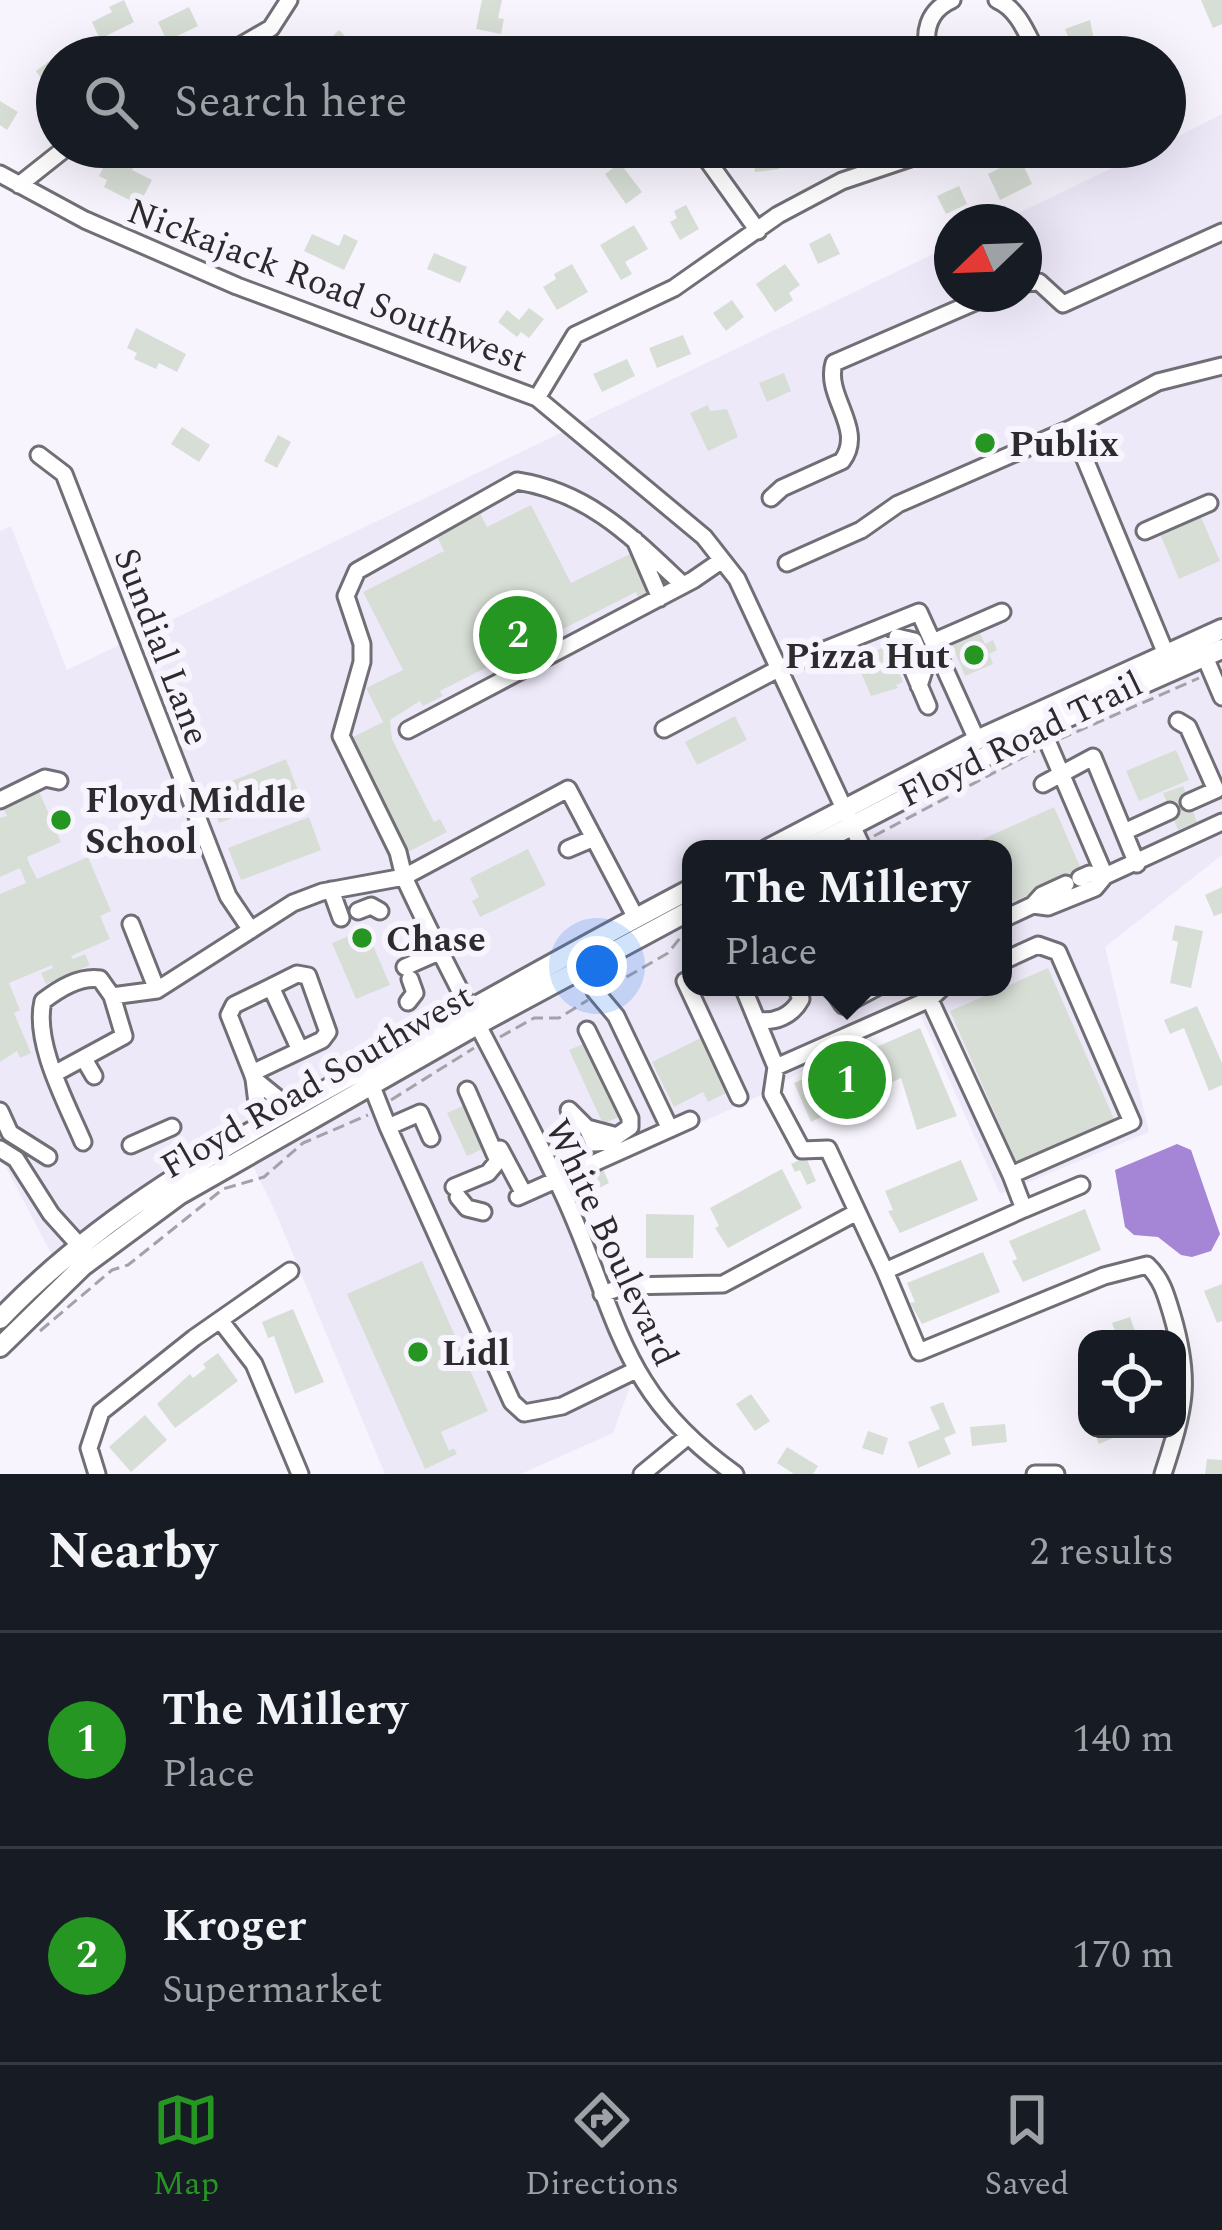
<!DOCTYPE html>
<style>
body{margin:0;font-family:Spectral,serif;background:#20242c;color:#f1f3f6}
.controls{position:absolute;right:36px;bottom:36px;display:grid;overflow:hidden;border-radius:24px;box-shadow:0 12px 48px #0002}
.controls button{width:108px;height:108px;display:grid;place-items:center;padding:0;border:0;border-bottom:3px solid #363941;background:#171b24;color:#f1f3f6;font:60px sans-serif}
.compass{position:absolute;left:934px;top:204px;width:108px;height:108px;border-radius:50%;background:#171b24;box-shadow:0 12px 48px #0002;rotate:247deg}
.you{position:absolute;left:597px;top:966px;width:42px;height:42px;margin:-30px;border:9px solid #fff;border-radius:50%;background:#1a73e8;box-shadow:0 0 0 18px #1a73e833}
.badge{display:grid;place-items:center;width:78px;height:78px;border-radius:50%;background:#269623;color:#fff;font-size:39px;font-weight:700}
.pin{position:absolute;translate:-50% -50%;border:6px solid #fff;box-shadow:0 3px 12px #0006}
.popup{position:absolute;left:682px;top:840px;width:330px;height:156px;box-sizing:border-box;display:grid;place-content:center;border-radius:24px;background:#171b24;filter:drop-shadow(0 3px 9px #0005);font-size:39px;white-space:nowrap;color:#9ea1a6}
.popup b{font-size:45px;color:#f1f3f6}
.popup::after{content:'';position:absolute;left:50%;top:100%;margin-left:-24px;border:24px solid transparent;border-top-color:#171b24}
.list{margin:0;padding:0;list-style:none}
h2{display:flex;justify-content:space-between;align-items:center;height:156px;margin:0;padding:0 48px;font-size:51px}
h2 small{font-size:39px;font-weight:400;color:#9ea1a6}
.list li{display:grid;grid-template-columns:78px 1fr auto;gap:36px;align-items:center;box-sizing:border-box;height:216px;padding:0 48px;border-top:3px solid #363941}
.list b{display:block;font-size:45px;white-space:nowrap}
.list p{margin:0;font-size:39px;white-space:nowrap;color:#9ea1a6}
.list em{font-size:39px;font-style:normal;color:#9ea1a6}
.icon{flex:none;width:66px;height:66px;fill:none;stroke:currentColor;stroke-width:2;stroke-linecap:round;stroke-linejoin:round}
.map{position:relative;flex:none;width:1222px;height:1474px;overflow:hidden}
.search{position:absolute;background:#171b24;box-shadow:0 12px 48px #0002;left:36px;right:36px;top:36px;height:132px;display:flex;align-items:center;gap:30px;box-sizing:border-box;padding:0 42px;border-radius:66px;color:#9ea1a6;font-size:45px}
.sheet{height:588px;background:#171b24}
nav{display:flex;justify-content:space-around;align-items:center;box-sizing:border-box;height:168px;border-top:3px solid #363941;background:#171b24;font-size:33px;color:#9ea1a6}
nav a{display:grid;justify-items:center;gap:6px}
nav .on{color:#269623}
.map>svg:first-child{display:block}
.built{fill:#eee9f9;fill-rule:evenodd}
.water{fill:#a485d6}
.building{fill:#d7ded6}
.lines{fill:none;stroke-linecap:round;stroke-linejoin:round}
.minor-casing{stroke:#716e76;stroke-width:21}
.major-casing{stroke:#716e76;stroke-width:24}
.path{stroke:#a4a2a8;stroke-width:3;stroke-dasharray:12 6;stroke-linecap:butt}
.minor{stroke:#fff;stroke-width:15}
.major{stroke:#fff;stroke-width:18}
.poi-dot{fill:#269623;stroke:#f7f4fd;stroke-width:4.5}
.labels{text-anchor:middle;stroke-width:12;stroke-linejoin:round;paint-order:stroke}
.street-label{font-size:36px;fill:#2c2b2e;stroke:#f7f4fd}
.poi-label{font-size:36px;font-weight:bold;fill:#2c2b2e;stroke:#f7f4fd;text-anchor:start}
</style>
<div class="map">
<svg width="1222" height="1474" viewBox="0 0 1222 1474">
<rect width="100%" height="100%" fill="#f7f4fd"/>
<path class="built" d="M1222 114V855L1105 947 1149 1132 1000 1194 916 1005 761 1095 566 1185 636 1370 613 1433 521 1474H385L274 1209 240 1139 126 1205 53 1257 0 1156V531L11 526 67 670 952 245V294H1024V222H1000L1156 147H1165V143ZM691 849H1003V987H691Z"/>
<path class="water" d="M1177 1144 1191 1150 1220 1234 1211 1251 1192 1257 1181 1255 1158 1237 1134 1235 1125 1227 1115 1170Z"/>
<path class="building" d="M124 0 134 22 100 39 92 22 112 12 109 7Z
M482 0H502L498 18 504 19 501 34 476 29Z
M1201 0H1222V24L1213 28Z
M189 7 198 26 167 41 158 22Z
M1090 20 1096 50 1076 57 1065 29Z
M339 30 353 44 340 57H312Z
M885 37 886 57H867L865 39Z
M64 50 69 57H57V82L48 88 36 71Z
M0 101 18 112 7 130 0 125Z
M777 147 779 169 755 172 753 150Z
M125 150 139 158 132 170 152 180 139 205 104 187 107 180 99 176 109 156 119 161Z
M1020 158 1032 184 1000 200 988 174Z
M620 163 642 192 626 204 605 174Z
M959 186 967 204 946 214 937 196Z
M686 205 699 229 680 240 670 222 677 218 674 211Z
M634 225 648 249 625 262 632 274 621 280 600 245Z
M830 233 840 254 818 264 809 244Z
M312 234 339 246 344 234 358 241 344 270 304 251Z
M434 253 467 267 460 283 427 269Z
M572 264 588 292 557 310 543 287 556 279 554 274Z
M785 264 800 285 789 293 793 300 775 312 756 284Z
M732 300 744 317 726 331 713 313Z
M529 308 544 319 529 338 521 332 517 337 498 322 507 310 519 320Z
M136 328 186 354 177 372 159 363 156 369 134 359 137 353 127 348Z
M683 335 691 354 657 368 649 348Z
M627 359 635 376 602 392 593 374Z
M784 373 791 391 767 402 759 383Z
M708 405 710 411 727 409 738 437 708 451 690 413Z
M182 427 210 445 199 462 171 444Z
M278 435 291 442 277 468 264 461Z
M531 505 571 583 632 553 651 590 638 597 636 592 555 633 558 639 508 665 505 658 440 691 443 696 423 706 420 701 390 720 392 739 434 822 440 819 447 832 408 852 351 738 383 722 366 688 403 670 363 592 444 551 435 533 479 511 487 527Z
M1201 517 1220 561 1179 579 1160 534Z
M979 631 985 644 993 640 997 650 989 654 993 664 965 676 951 643Z
M887 645 892 656 912 647 919 662 898 671 903 682 896 685 898 688 871 696 856 661Z
M735 716 747 740 697 765 685 742Z
M1176 750 1189 780 1139 801 1126 771Z
M286 759 299 793 219 823 207 791Z
M1183 786 1197 822 1178 830 1163 793Z
M38 789 61 842 27 857 29 863 37 879 88 857 111 911 100 916 110 939 71 956 73 959 85 954 90 965 46 984 41 973 53 968 52 965 9 983 20 1010 14 1013 31 1053 20 1058 17 1051 0 1062V894L26 883 20 868 0 877V818L7 816 2 805Z
M1054 807 1082 871 1083 882 1068 889 1063 879 1012 902 1003 883V849H988L983 839Z
M309 817 321 850 241 880 228 848Z
M528 849 546 885 480 917 472 901 479 897 470 878Z
M1222 887V913L1214 916 1205 895Z
M1175 925 1203 931 1191 988 1170 983 1178 942 1172 940Z
M366 929 390 985 356 999 332 943Z
M1048 968 1115 1121 1017 1164 950 1011Z
M1197 1006 1222 1063V1085L1209 1091 1184 1028 1170 1034 1164 1020Z
M920 1028 957 1116 917 1130 901 1078 811 1122 794 1083Z
M703 1037 730 1091 708 1102 703 1092 674 1107 652 1062Z
M590 1041 623 1115 603 1124 569 1050Z
M470 1103 489 1146 467 1156 447 1113Z
M806 1157 816 1181 807 1185 800 1170 795 1172 791 1164Z
M961 1160 978 1200 900 1233 888 1211 893 1210 885 1191Z
M603 1169 609 1183 593 1191 587 1177Z
M782 1169 802 1208 728 1248 715 1228 719 1226 710 1208Z
M1085 1209 1101 1250 1023 1282 1012 1261 1017 1259 1009 1241Z
M646 1214 694 1215 693 1258H646Z
M983 1252 1000 1292 922 1324 910 1303 915 1302 907 1283Z
M422 1261 488 1411 441 1432 449 1451 454 1448 457 1454 425 1469 347 1294Z
M1222 1284V1321L1217 1323 1204 1291Z
M293 1309 324 1382 295 1394 274 1336 268 1338 262 1322Z
M1130 1317 1138 1339H1118L1112 1323Z
M218 1353 238 1381 175 1428 157 1404 190 1374 193 1378 206 1368 203 1364Z
M751 1394 770 1421 755 1431 736 1404Z
M943 1402 956 1433 944 1438 951 1454 918 1468 908 1442 940 1429 930 1407Z
M145 1415 167 1440 131 1472 109 1447Z
M1005 1424 1007 1442 972 1446 970 1427Z
M1093 1429H1134L1099 1444Z
M868 1431 888 1438 883 1455 862 1448Z
M787 1447 818 1466 813 1474H794L777 1463Z
M1207 1459 1222 1460V1474H1205Z"/>
<g class="lines">
<g class="minor-casing">
<path id="minor" d="M997 0C1019 9 1028 37 1039 57
M221 57 271 28 289 0
M929 57C923 33 927 11 952 0
M698 147 758 231
M0 174 85 220 237 286 537 398 704 537 737 579 863 849
M19 185 67 147
M1024 283 1039 282 1063 304 1222 232
M537 398 575 335 674 288 778 215 842 181 943 147
M39 455 64 474 228 896 251 930
M771 498 782 488 842 461C866 429 824 397 834 363L993 294
M1145 531 1209 503
M635 540 660 598
M787 563 861 530 898 504 1072 428
M897 637 914 641 925 667 919 686
M933 642 1002 612
M1166 654 1072 428 1158 382 1222 366
M1205 657 1222 697
M911 666 928 706
M1178 721 1188 727 1216 790 1189 802
M664 729 780 668 919 612 977 740
M1042 729 1105 876 1222 822
M408 730 693 580 722 560
M1043 784 1093 757 1137 864
M0 800 45 778 59 781
M1124 832 1170 811
M568 849 594 838
M1080 878 1089 874 1105 876
M331 890 341 918
M1033 905 1042 895 1066 884
M358 911 371 906 380 911
M636 918 568 789 404 877 398 852 341 736 362 662V644L346 596 357 571 517 481C589 492 633 538 683 585
M1003 919 1033 905 1048 907 1095 888 1105 876
M131 924 157 990
M585 966 595 991 616 1016 670 1129
M405 967 439 952
M685 981 739 1097
M743 987 776 1067 930 999 943 987
M831 987 843 1005 877 987
M924 987 1011 1175 1132 1122 1058 952 1038 945 1003 961
M112 996 157 990 293 903 322 892 404 877C454 986 515 1090 565 1198 619 1317 619 1392 735 1474
M408 1002 415 993 410 979
M757 1020C775 1023 792 1016 801 999L796 987
M84 1059 94 1076
M776 1067 772 1094 802 1150 828 1149 885 1271
M252 1073 229 1015 234 1005 271 987
M54 1074 124 1036 112 996 100 979C79 976 59 989 43 1001 33 1043 67 1104 83 1142
M254 1079 252 1073 322 1040 328 1032 308 976 297 974 271 987 300 1050
M371 1084 388 1127 420 1113 431 1138
M569 1110 587 1128 617 1136 630 1127V1118L587 1030
M0 1111 10 1133 48 1157
M260 1127 254 1079 291 1109
M388 1127 512 1402 524 1413 562 1406 636 1370
M587 1128 594 1143 610 1142 617 1136
M131 1145 172 1127
M0 1149 16 1159 51 1214 79 1245
M500 1149 524 1194
M1011 1175 1024 1209 885 1271 919 1352 1104 1276 1147 1265C1162 1279 1166 1295 1172 1315 1192 1383 1184 1409 1163 1474
M454 1187 488 1173 498 1161 467 1090
M458 1197 467 1208 483 1212
M518 1197 690 1120
M1024 1209 1081 1185
M602 1294 625 1286 723 1284 857 1212
M220 1320 254 1364 300 1474
M97 1474 89 1448 101 1412 194 1338 290 1271
M642 1474 687 1437
M1035 1474H1056"/>
</g>
<g class="major-casing">
<path id="major" d="M768 849 977 740 1222 629
M807 849 1025 736 1222 649
M0 1319C106 1208 237 1139 369 1066 476 1006 582 946 691 889
M0 1347 83 1266 179 1195 477 1025 691 910"/>
</g>
<path class="path" d="M1060 739 1199 678
M874 836 1035 751
M611 986 668 953 685 932
M500 1037 534 1018H559L588 1000
M391 1100 474 1048
M40 1331 112 1270 128 1265 223 1189 264 1177 303 1143 368 1115"/>
<use href="#minor" class="minor"/>
<use href="#major" class="major"/>
</g>
<g class="poi-dot">
<circle cx="985" cy="443" r="12"/>
<circle cx="974" cy="655" r="12"/>
<circle cx="61" cy="820" r="12"/>
<circle cx="362" cy="938" r="12"/>
<circle cx="418" cy="1352" r="12"/>
</g>
<g class="labels">
<g class="street-label">
<text transform="translate(328 284) rotate(21)" y="13">Nickajack Road Southwest</text>
<text transform="translate(163 646) rotate(69)" y="13">Sundial Lane</text>
<text transform="translate(1020 738) rotate(-26)" y="13">Floyd Road Trail</text>
<text transform="translate(316 1080) rotate(-30)" y="13">Floyd Road Southwest</text>
<text transform="translate(613 1242) rotate(65)" y="13">White Boulevard</text>
</g>
<g class="poi-label">
<text x="1009" y="456">Publix</text>
<text x="950" y="668" text-anchor="end">Pizza Hut</text>
<text x="85" y="812">Floyd Middle<tspan x="85" dy="41">School</tspan></text>
<text x="386" y="951">Chase</text>
<text x="442" y="1365">Lidl</text>
</g>
</g>
</svg>
<div class="controls">
<button><svg class="icon" aria-label="locate" viewBox="0 0 24 24"><circle cx="12" cy="12" r="6"/><path d="M12 2v4M12 18v4M2 12h4M18 12h4"/></svg></button>
</div>
<svg class="compass" viewBox="-18 -18 36 36"><path d="M0-13l5 13h-10z" fill="#e53935"/><path d="M0 13l5-13h-10z" fill="#9ea1a6"/></svg>
<div class="you"></div>
<div class="pin badge" style="left:847px;top:1080px">1</div>
<div class="popup"><b>The Millery</b>Place</div>
<div class="pin badge" style="left:518px;top:635px">2</div>
<div class="search"><svg class="icon" aria-label="search" viewBox="0 0 24 24"><circle cx="10" cy="10" r="6"/><path d="M15 15l6 6"/></svg>Search here</div>
</div>
<section class="sheet">
<h2>Nearby<small>2 results</small></h2>
<ul class="list">
<li><span class="badge">1</span><div><b>The Millery</b><p>Place</p></div><em>140 m</em></li>
<li><span class="badge">2</span><div><b>Kroger</b><p>Supermarket</p></div><em>170 m</em></li>
</ul>
</section>
<nav>
<a class="on"><svg class="icon" aria-label="map" viewBox="0 0 24 24"><path d="M3 6l6-2 6 2 6-2v14l-6 2-6-2-6 2zM9 4v14M15 6v14"/></svg>Map</a>
<a><svg class="icon" aria-label="directions" viewBox="0 0 24 24"><path d="M12 3l9 9-9 9-9-9zM9 14v-3h6M13 9l2 2-2 2"/></svg>Directions</a>
<a><svg class="icon" aria-label="saved" viewBox="0 0 24 24"><path d="M7 4h10v16l-5-4-5 4z"/></svg>Saved</a>
</nav>
